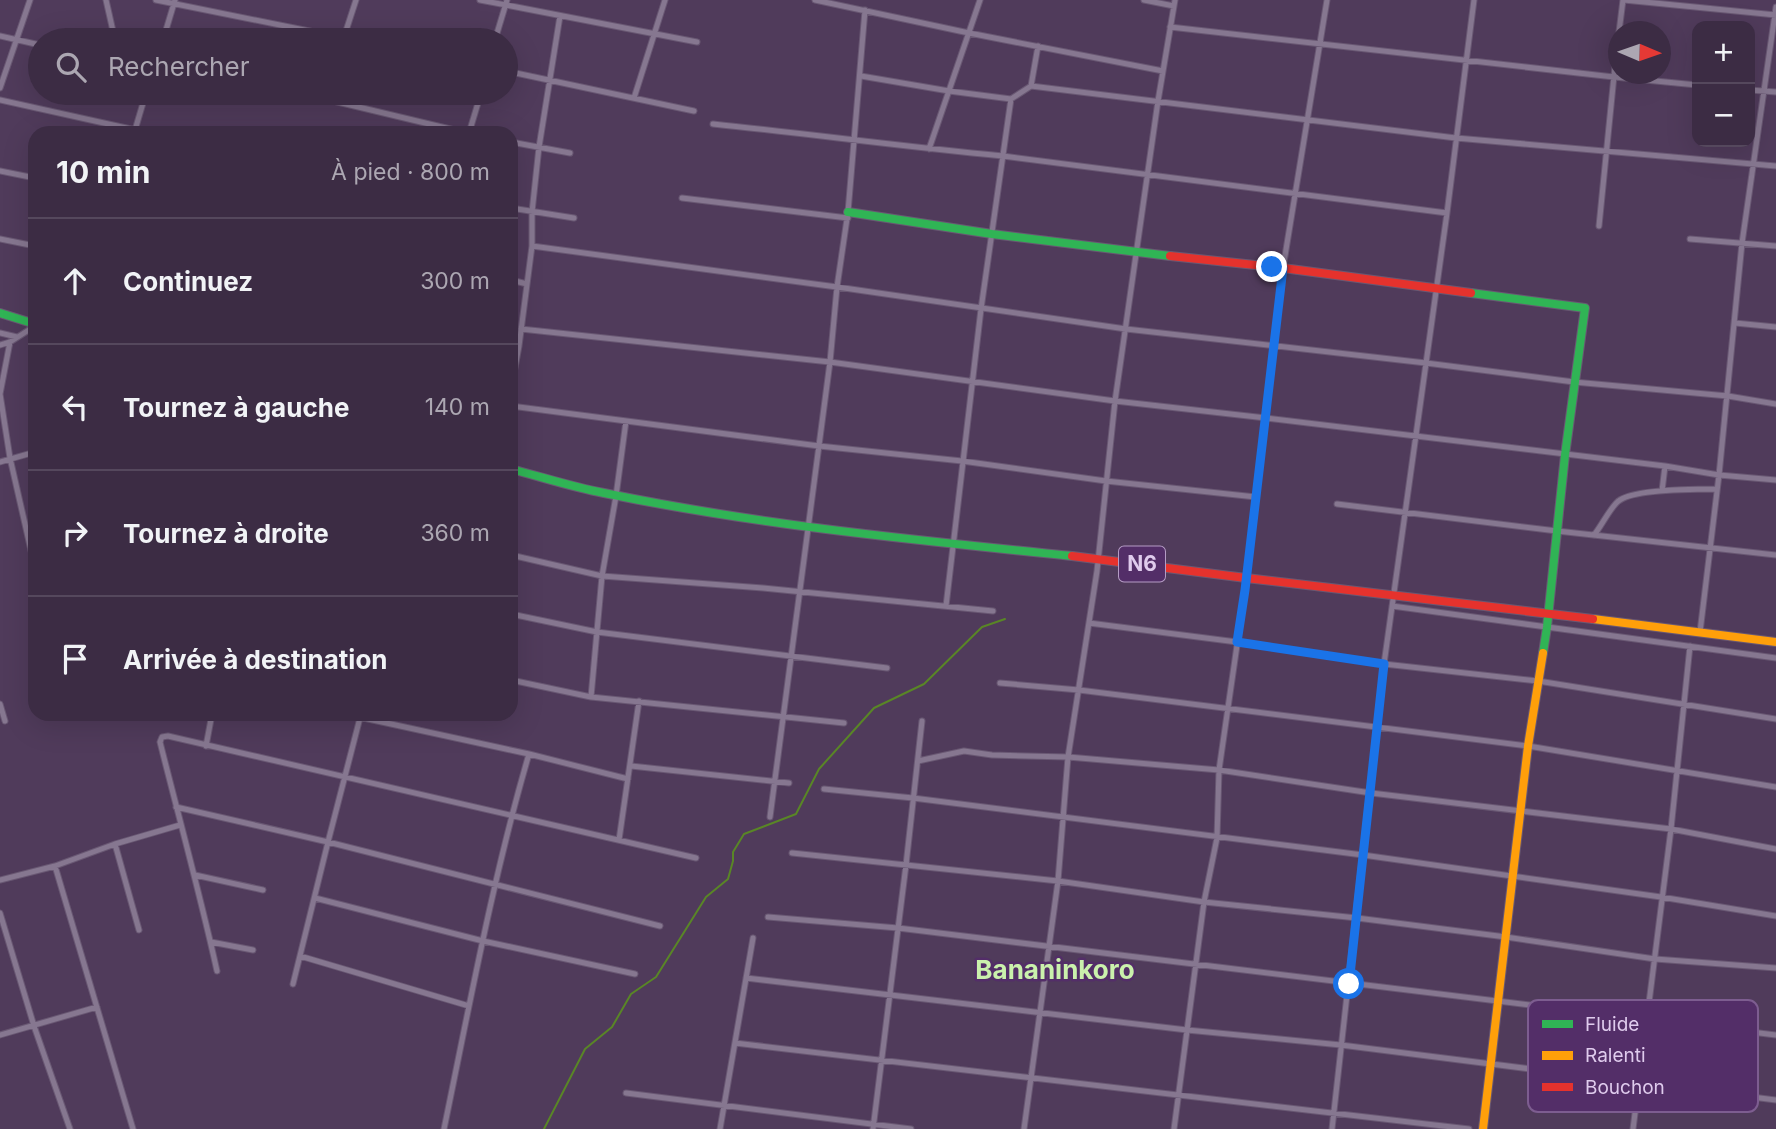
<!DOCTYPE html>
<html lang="fr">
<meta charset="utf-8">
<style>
body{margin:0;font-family:Inter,sans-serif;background:#47384f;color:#f1f3f6}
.controls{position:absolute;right:21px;top:21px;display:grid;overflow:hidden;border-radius:14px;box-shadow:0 7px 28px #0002}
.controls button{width:63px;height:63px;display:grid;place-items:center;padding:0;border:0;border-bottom:2px solid #55485d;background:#3c2c44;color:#f1f3f6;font:35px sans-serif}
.compass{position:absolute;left:1608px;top:21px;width:63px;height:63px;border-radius:50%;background:#3c2c44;box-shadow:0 7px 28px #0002;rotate:92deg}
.stop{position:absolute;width:21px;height:21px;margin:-16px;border:5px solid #1a73e8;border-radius:50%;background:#fff}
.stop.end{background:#1a73e8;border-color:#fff;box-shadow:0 2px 7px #0008}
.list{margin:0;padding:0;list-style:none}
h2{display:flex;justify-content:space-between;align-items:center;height:91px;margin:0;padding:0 28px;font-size:30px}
h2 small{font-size:23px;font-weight:400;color:#aca7b2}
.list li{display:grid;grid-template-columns:46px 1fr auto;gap:21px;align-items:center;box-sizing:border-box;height:126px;padding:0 28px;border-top:2px solid #55485d}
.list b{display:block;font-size:26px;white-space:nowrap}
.list em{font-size:23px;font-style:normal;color:#aca7b2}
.icon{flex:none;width:38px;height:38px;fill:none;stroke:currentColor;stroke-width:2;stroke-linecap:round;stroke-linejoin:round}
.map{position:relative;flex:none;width:1776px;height:1129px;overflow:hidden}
.search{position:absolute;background:#3c2c44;box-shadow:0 7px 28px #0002;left:28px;top:28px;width:490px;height:77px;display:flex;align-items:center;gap:18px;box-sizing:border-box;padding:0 24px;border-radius:38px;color:#aca7b2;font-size:26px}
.panel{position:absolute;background:#3c2c44;box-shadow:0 7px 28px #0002;left:28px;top:126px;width:490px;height:595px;border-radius:21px}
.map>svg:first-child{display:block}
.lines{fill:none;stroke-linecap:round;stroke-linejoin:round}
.stream{stroke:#598626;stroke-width:2}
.street-casing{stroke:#695873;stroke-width:7}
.fast-casing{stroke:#695873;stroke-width:10}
.slow-casing{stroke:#695873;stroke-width:10}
.jam-casing{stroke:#695873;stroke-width:10}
.street{stroke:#867790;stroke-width:5}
.fast{stroke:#30b455;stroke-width:8}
.slow{stroke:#ff9f0a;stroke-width:8}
.jam{stroke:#e5322d;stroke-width:8}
.route{stroke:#1a73e8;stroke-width:9}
.labels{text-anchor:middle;stroke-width:5;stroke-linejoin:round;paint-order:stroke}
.shield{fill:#532e68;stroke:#b59cc5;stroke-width:2}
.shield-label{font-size:21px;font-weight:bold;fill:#dfcbed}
.quarter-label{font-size:26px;font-weight:bold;fill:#caf1ac;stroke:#532e68}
.key{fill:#532e68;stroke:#7d5d90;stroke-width:2}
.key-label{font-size:19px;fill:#dfcbed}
</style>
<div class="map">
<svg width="1776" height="1129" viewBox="0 0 1776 1129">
<rect width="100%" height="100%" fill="#503b5b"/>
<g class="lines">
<path class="stream" d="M544 1129 585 1049 612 1027 631 994 656 977 706 897 728 879 733 861V852L744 834 796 814 819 769 874 708 924 684 982 627 1005 619"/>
<g class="street-casing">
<path id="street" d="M106 0 115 40
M156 0 354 40
M480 0 697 42
M815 0 969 33 1163 71
M1144 0 1174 6
M1624 0 1776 15
M1170 27 1614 77 1697 85
M1619 32 1623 0
M0 36 40 45
M163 40 175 0
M343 40 356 0
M495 40 507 0
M506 71 694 111
M861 76 949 91 1011 99 1031 86 1038 46
M1031 86 1456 138 1776 166
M0 88 30 0
M1750 90 1776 92
M288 93 325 99 467 133
M634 98 665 0
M0 100 149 133
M713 124C810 134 906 147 1003 156L1447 213
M135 130 146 93
M469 133 481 93
M511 142 570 153
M929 149 980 0
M0 171 35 178
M682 198 848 218
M511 208 574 218
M1599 226 1618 36
M0 239 35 246
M1690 239 1776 246
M532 246 837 287 1126 329 1426 363 1574 382 1728 396 1776 404
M511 280 527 284
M1735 323 1776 327
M521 329 830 362 1115 401 1266 418 1665 466 1719 475 1776 480
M0 333 17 337
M10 342 0 394 10 458 35 568
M0 345 10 342 35 326
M511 389 519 346 532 246V212L539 147 560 16
M511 406 819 446 962 461 1106 481 1256 497
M0 462 35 452
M1662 491 1665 466
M1337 504 1557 531 1776 555
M1594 535C1601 527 1612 504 1620 500 1636 489 1696 489 1717 489
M511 555 602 576 763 588 993 611
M946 606 981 309 1011 99
M1392 606 1776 658
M511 614 597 632 887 668
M1089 623 1237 642 1384 664 1538 681 1776 719
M1700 632 1719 475 1742 243 1776 7
M511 680 591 697 844 723
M1000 683 1079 690 1528 746 1776 787
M591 697 602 576 616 496 626 421
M0 704 5 721
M345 714 529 754 628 779
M206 746 212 714
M918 761 964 751 992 755 1068 757 1219 770 1371 793 1671 829 1776 849
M631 766 789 783
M824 789 913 798 1363 855 1661 897 1776 916
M176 807 328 842 660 926
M770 817 830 362 837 287 848 212 865 10
M619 840 639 701
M115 844 139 930
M792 853 1058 881 1204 902 1357 918 1506 937 1655 959 1776 968
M55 866 133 1129
M195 875 263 890
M0 880 55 866 115 844 180 825
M315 898 483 941 635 974
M0 913 34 1026 70 1129
M768 917 898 928 1776 1035
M211 942 253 950
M300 956 469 1006
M217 971C200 894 179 818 160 742L162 737 168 736 696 858
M746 978 1187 1030 1341 1045 1776 1100
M293 984 328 842 361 714
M0 1035 97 1007
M735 1043 1469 1129
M626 1093 911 1129
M444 1129C470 1003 493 877 529 754
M720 1129 753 938
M873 1129 906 865 922 721
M1024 1129 1058 881 1068 757 1097 571 1115 401 1158 101 1175 0
M1174 1129 1204 902 1217 838 1219 770 1245 590 1283 268 1327 0
M1332 1129 1384 664 1447 213 1474 0
M1633 1129 1671 829 1690 646"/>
</g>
<g class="fast-casing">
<path id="fast" d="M848 212 992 234 1170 256
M1471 293 1585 308 1565 455 1547 627 1543 653
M0 313 35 324
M511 469C542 477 572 487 604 493 758 525 915 540 1072 556"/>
</g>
<g class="slow-casing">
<path id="slow" d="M1593 619 1776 642
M1483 1129 1528 746 1543 653"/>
</g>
<g class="jam-casing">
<path id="jam" d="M1170 256 1283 268 1471 293
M1072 556 1246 578 1593 619"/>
</g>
<use href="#street" class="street"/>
<use href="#fast" class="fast"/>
<use href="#slow" class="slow"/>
<use href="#jam" class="jam"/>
</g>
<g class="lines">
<path class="route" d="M1272 267 1283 268 1245 590 1237 642 1384 664 1349 984"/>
</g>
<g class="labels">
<rect class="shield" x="1119" y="546.5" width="46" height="35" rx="5"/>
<g class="shield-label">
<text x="1142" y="571">N6</text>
</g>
<g class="quarter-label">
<text x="1055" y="979">Bananinkoro</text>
</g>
</g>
<rect x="1528" y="1000" width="230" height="112" rx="10" class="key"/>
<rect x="1542" y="1020" width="31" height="8" fill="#30b455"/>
<rect x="1542" y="1051" width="31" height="9" fill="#ff9f0a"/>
<rect x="1542" y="1083" width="31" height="8" fill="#e5322d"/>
<g class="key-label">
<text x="1585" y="1031">Fluide</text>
<text x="1585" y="1062">Ralenti</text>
<text x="1585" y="1094">Bouchon</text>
</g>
</svg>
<div class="controls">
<button>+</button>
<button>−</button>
</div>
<svg class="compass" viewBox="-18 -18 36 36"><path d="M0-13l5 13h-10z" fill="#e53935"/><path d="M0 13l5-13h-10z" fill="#aca7b2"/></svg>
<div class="stop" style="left:1349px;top:984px"></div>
<div class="stop end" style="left:1272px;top:267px"></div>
<div class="search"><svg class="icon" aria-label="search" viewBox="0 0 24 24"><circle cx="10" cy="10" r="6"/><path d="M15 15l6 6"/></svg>Rechercher</div>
<section class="panel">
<h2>10 min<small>À pied · 800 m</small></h2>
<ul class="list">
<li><svg class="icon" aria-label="ahead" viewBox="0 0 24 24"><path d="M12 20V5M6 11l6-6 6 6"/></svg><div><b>Continuez</b></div><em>300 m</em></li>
<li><svg class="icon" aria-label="left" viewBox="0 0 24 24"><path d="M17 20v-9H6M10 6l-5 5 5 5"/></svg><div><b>Tournez à gauche</b></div><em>140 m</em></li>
<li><svg class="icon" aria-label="right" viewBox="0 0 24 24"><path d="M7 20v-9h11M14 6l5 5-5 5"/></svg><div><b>Tournez à droite</b></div><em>360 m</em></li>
<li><svg class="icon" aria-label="arrive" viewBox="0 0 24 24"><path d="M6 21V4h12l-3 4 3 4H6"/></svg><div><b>Arrivée à destination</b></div></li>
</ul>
</section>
</div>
